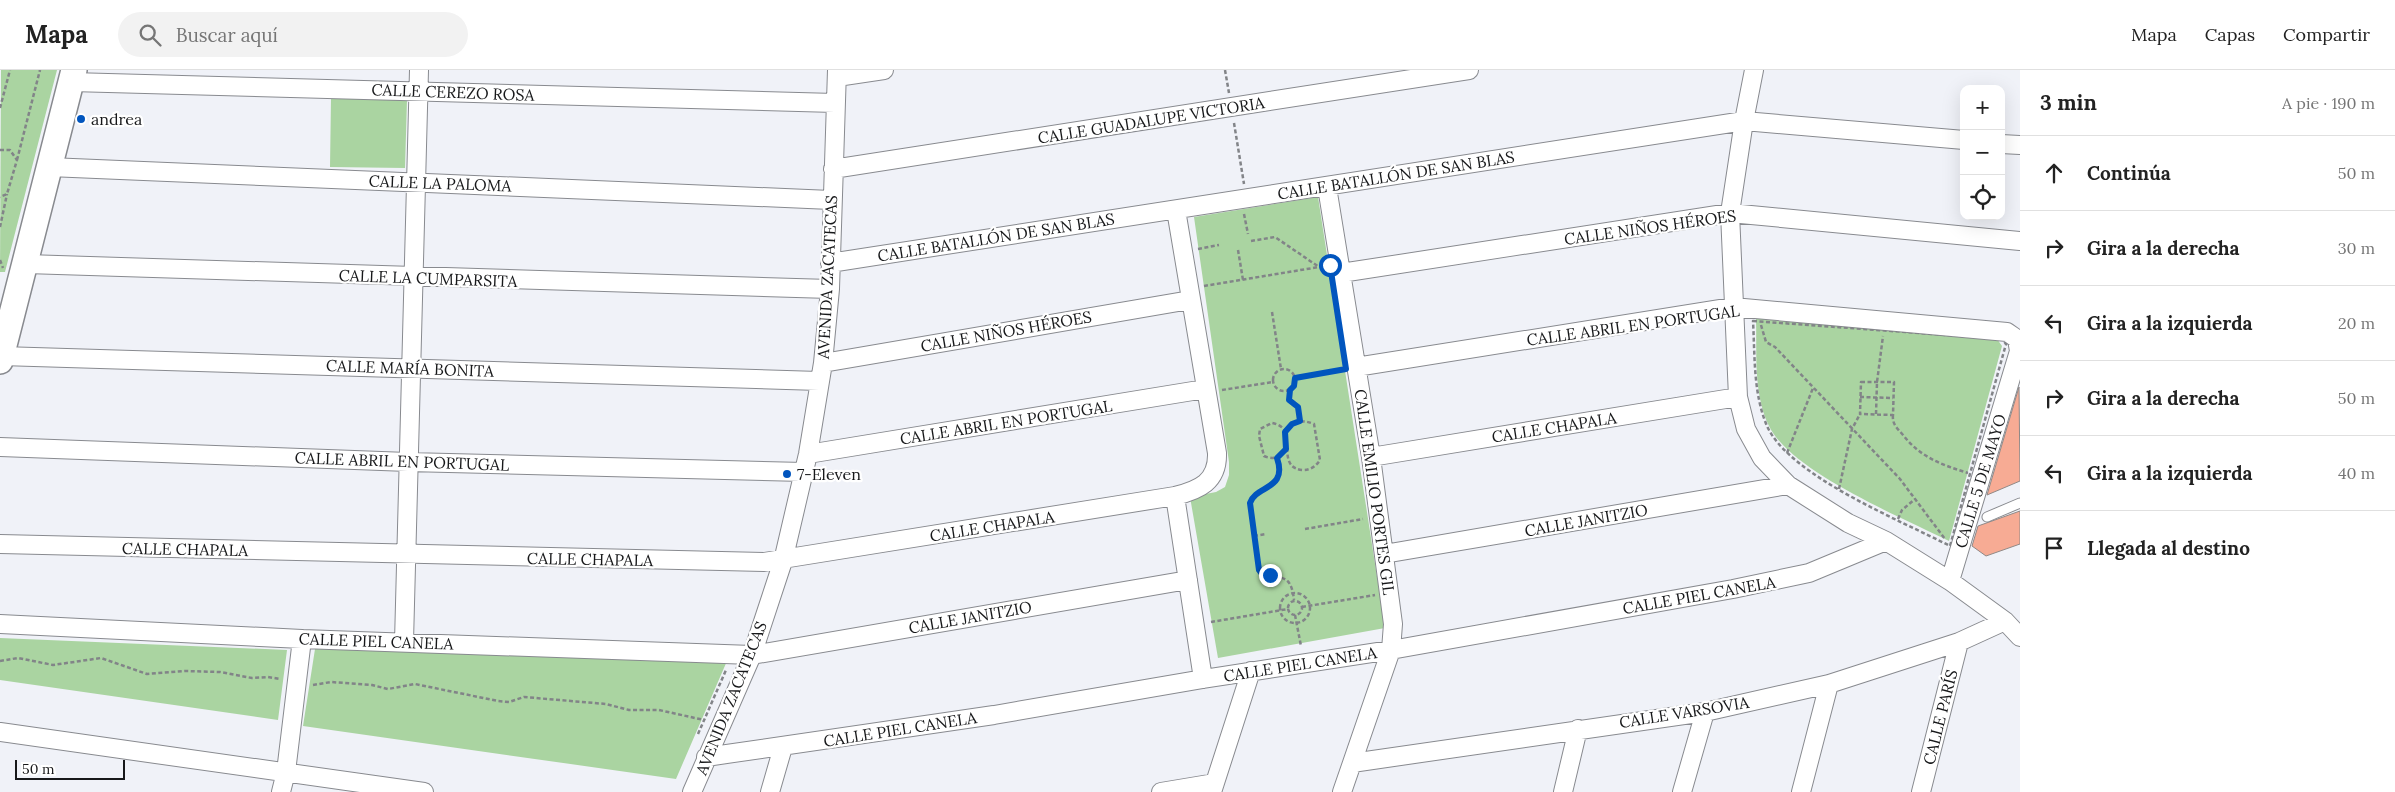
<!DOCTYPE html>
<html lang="es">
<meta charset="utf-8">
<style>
body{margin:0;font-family:Lora,serif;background:#f2f2f2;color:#222}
.controls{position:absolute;right:15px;top:15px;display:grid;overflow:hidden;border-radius:10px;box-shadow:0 5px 20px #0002}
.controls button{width:45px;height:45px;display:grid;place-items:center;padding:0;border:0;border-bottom:1px solid #e0e0e0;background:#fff;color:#222;font:25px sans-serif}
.scale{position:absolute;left:15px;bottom:12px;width:110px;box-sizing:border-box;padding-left:5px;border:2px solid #17181a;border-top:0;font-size:14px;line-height:18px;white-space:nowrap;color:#17181a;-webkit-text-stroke:4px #fff;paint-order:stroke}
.stop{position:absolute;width:15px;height:15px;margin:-11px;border:4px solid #0155be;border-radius:50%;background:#fff}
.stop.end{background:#0155be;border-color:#fff;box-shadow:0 1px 5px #0008}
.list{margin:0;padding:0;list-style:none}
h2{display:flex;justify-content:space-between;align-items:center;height:65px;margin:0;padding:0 20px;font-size:21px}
h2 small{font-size:16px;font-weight:400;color:#767676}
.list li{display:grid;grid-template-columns:32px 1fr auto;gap:15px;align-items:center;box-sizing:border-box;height:75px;padding:0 20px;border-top:1px solid #e0e0e0}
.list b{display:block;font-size:19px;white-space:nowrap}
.list em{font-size:16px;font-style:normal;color:#767676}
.icon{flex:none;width:28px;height:28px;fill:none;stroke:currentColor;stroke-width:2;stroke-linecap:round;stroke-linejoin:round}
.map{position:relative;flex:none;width:2020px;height:722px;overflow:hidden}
header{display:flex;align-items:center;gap:30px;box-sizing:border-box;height:70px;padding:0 25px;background:#fff;border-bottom:1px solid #e0e0e0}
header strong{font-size:24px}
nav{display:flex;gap:28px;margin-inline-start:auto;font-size:18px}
.search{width:350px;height:45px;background:#f2f2f2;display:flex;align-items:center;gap:12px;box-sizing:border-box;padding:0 18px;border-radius:28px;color:#767676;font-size:19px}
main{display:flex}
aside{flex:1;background:#fff}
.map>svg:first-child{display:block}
.green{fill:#aad4a1}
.building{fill:#f7ab94;stroke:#908987}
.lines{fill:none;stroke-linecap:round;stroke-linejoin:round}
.service-casing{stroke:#888a8f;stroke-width:11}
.minor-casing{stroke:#888a8f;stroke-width:20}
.secondary-casing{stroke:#888a8f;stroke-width:28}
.path{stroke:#828488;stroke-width:2.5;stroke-dasharray:4 2.5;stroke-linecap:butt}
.service{stroke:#fff;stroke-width:9}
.minor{stroke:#fff;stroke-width:18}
.secondary{stroke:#fff;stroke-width:25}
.route{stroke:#0155be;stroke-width:6}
.poi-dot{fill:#0155be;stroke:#fff;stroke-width:2}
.labels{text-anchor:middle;stroke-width:4.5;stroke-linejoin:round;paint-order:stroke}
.street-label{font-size:16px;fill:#17181a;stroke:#fff}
.poi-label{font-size:16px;fill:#17181a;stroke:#fff;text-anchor:start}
</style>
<header>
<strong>Mapa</strong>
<div class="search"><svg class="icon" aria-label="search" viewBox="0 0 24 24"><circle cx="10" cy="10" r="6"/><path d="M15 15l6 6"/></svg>Buscar aquí</div>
<nav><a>Mapa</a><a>Capas</a><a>Compartir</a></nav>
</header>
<main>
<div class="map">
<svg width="2020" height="722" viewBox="0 0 2020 722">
<rect width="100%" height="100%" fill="#f0f2f8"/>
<path class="green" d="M1 0H57L5 202H0Z
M331 28 407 30 405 98 330 97Z
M1318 127 1385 558 1218 588 1190 427 1216 422 1225 417 1229 405V392L1194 147Z
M1756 248 1997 269 2002 276 1949 471C1903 448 1791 402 1769 356 1753 323 1757 283 1756 248Z
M0 568 287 580 278 650 0 610Z
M315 579 727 591 676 709 303 656Z"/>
<path class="building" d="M2019 317 2020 411 1987 425Z
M2020 441V474L1986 486 1972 476 1978 456Z"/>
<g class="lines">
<g class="service-casing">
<path id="service" d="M1987 447 2020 433"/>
</g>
<g class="minor-casing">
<path id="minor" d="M1754 0 1744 51 1730 143 1738 327 1746 359 1762 388 1788 415 1848 453 1886 471 1950 511 2005 551 2020 567
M837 7 884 0
M71 12 835 33
M2001 74 2020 75
M49 97 831 130
M833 99 1469 0
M1327 117 1371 387 1393 554 1391 580 1342 722
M830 193 1744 51 1964 70
M26 194 830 219
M1341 203 1730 143 2020 171
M1 286 819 311
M823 293 1190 230
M1356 297 1733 237 2007 262 2017 269 2019 281 1950 511
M0 377 408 392 804 402
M808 384 1205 319
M1371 387 1738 327
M1175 426 1203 609
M0 474 764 492 1175 426C1199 420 1218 412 1217 383L1176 140
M1384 484 1788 415
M0 554 302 569 752 585 1188 510
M404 572 419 0
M0 662 424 722
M706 687 994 645 1203 609 1391 580 1733 519 1809 503 1886 471
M1352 693 1705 642 1829 614 1959 572 2005 551
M281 722 286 702 302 569
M692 722 752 585 783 491 808 384 823 293 830 219 837 0
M770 722 783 677
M1161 722 1215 713
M1212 722 1251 601
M1563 722 1578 659
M1682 722 1705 642
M1801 722 1829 614
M1921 722 1959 572"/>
</g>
<g class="secondary-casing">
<path id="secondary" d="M0 291 74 0"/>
</g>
<path class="path" d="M1225 0 1229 23
M0 38 10 0
M1234 53 1244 114
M0 80H10L17 90 7 124 0 127
M17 90 40 0
M1244 144 1248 164
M0 157 7 124
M1251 171 1275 167 1319 197 1325 196
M1198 179 1219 175
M1238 180 1243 210
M0 190 3 198
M1204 216 1319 197
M1272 242 1281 299
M1753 251 2002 269 2006 274 1950 476C1902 451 1789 406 1767 356 1753 323 1755 286 1753 251Z
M1761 255 1766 272 1775 277 1900 409 1945 469
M1273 310a11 11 0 1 1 22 0a11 11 0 1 1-22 0Z
M1295 308 1342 299
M1861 312H1894L1893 345 1860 344Z
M1289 319V330L1298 337 1300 350
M1222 320 1273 312
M1860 327 1893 328
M1876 344 1877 312 1883 266
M1893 345C1892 354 1897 358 1903 365 1920 387 1942 395 1968 403
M1285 362C1293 351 1302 349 1314 354L1320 390C1316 396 1311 400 1303 400 1281 399 1290 375 1285 361 1282 356 1277 354 1272 353L1260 359 1259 366 1264 386C1275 391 1285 386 1286 374
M1787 383 1813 318
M1277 388C1288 421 1250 415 1250 437L1261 503C1278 511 1291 500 1294 530
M1839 419 1852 359 1860 344
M1898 449 1902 440 1915 429
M1305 459 1363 449
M1254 466 1266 464
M1280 538a15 15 0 1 1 30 0a15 15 0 1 1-30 0Z
M1288 538a7 7 0 1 1 14 0a7 7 0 1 1-14 0Z
M1302 537 1375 525
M1295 545 1301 576
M1211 552 1288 539
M0 591 18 588 53 595 101 588 147 604 185 601 220 602 252 608 268 607 280 609
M313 615 331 612 372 615 388 619 415 614 498 631 509 632 524 627 606 634 629 640H659L704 650
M698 664 726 600"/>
<use href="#service" class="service"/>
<use href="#minor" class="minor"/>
<use href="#secondary" class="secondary"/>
</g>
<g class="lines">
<path class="route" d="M1270 505 1262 504 1259 500 1250 433C1256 415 1288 420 1277 388L1286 379 1285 362 1292 354 1300 351 1298 337 1289 330 1290 320 1294 316 1295 308 1346 299 1330 195"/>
</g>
<g class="poi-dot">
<circle cx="81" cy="49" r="5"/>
<circle cx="787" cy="404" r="5"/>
</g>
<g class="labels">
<g class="street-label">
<text transform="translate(453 22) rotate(2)" y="6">CALLE CEREZO ROSA</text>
<text transform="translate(1151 50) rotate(-9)" y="6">CALLE GUADALUPE VICTORIA</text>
<text transform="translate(1396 105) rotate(-9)" y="6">CALLE BATALLÓN DE SAN BLAS</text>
<text transform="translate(440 113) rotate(2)" y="6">CALLE LA PALOMA</text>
<text transform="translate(1650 157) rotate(-8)" y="6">CALLE NIÑOS HÉROES</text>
<text transform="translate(996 167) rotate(-9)" y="6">CALLE BATALLÓN DE SAN BLAS</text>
<text transform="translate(827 207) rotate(-87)" y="6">AVENIDA ZACATECAS</text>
<text transform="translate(428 208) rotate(2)" y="6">CALLE LA CUMPARSITA</text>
<text transform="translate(1633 255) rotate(-8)" y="6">CALLE ABRIL EN PORTUGAL</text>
<text transform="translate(1006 261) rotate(-10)" y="6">CALLE NIÑOS HÉROES</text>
<text transform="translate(410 298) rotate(2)" y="6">CALLE MARÍA BONITA</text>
<text transform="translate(1006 352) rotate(-9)" y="6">CALLE ABRIL EN PORTUGAL</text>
<text transform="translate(1554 357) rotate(-9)" y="6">CALLE CHAPALA</text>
<text transform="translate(402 391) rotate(2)" y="6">CALLE ABRIL EN PORTUGAL</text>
<text transform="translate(1980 411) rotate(-73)" y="6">CALLE 5 DE MAYO</text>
<text transform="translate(1375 422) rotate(82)" y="6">CALLE EMILIO PORTES GIL</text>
<text transform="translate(1586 450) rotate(-10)" y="6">CALLE JANITZIO</text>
<text transform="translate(992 456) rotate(-9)" y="6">CALLE CHAPALA</text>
<text transform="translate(185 479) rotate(1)" y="6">CALLE CHAPALA</text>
<text transform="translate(590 489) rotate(1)" y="6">CALLE CHAPALA</text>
<text transform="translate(1699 525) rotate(-10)" y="6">CALLE PIEL CANELA</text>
<text transform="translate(970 547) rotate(-10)" y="6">CALLE JANITZIO</text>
<text transform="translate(376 571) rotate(2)" y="6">CALLE PIEL CANELA</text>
<text transform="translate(1300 594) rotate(-9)" y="6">CALLE PIEL CANELA</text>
<text transform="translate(731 628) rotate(-68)" y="6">AVENIDA ZACATECAS</text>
<text transform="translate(1684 642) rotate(-9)" y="6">CALLE VARSOVIA</text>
<text transform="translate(1940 647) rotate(-76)" y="6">CALLE PARÍS</text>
<text transform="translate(900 659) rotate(-9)" y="6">CALLE PIEL CANELA</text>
</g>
<g class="poi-label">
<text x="91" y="55">andrea</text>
<text x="797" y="410">7-Eleven</text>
</g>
</g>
</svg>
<div class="controls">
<button>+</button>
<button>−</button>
<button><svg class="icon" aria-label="locate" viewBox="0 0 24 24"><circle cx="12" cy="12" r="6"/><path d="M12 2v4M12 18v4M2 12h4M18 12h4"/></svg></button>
</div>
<div class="scale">50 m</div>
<div class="stop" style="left:1330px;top:195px"></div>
<div class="stop end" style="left:1270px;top:505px"></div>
</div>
<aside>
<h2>3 min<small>A pie · 190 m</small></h2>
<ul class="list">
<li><svg class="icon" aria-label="ahead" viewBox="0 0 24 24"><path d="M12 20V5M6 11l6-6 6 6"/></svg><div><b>Continúa</b></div><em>50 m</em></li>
<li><svg class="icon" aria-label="right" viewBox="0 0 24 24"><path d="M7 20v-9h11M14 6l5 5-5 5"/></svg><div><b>Gira a la derecha</b></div><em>30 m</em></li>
<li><svg class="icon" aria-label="left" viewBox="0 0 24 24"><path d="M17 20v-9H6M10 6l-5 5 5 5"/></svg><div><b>Gira a la izquierda</b></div><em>20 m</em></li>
<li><svg class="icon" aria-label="right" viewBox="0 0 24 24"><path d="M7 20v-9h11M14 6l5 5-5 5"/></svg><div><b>Gira a la derecha</b></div><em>50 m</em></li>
<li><svg class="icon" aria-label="left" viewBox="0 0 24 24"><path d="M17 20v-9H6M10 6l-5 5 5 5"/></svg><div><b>Gira a la izquierda</b></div><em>40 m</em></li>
<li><svg class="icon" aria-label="arrive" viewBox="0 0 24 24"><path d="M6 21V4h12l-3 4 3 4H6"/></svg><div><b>Llegada al destino</b></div></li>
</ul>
</aside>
</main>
